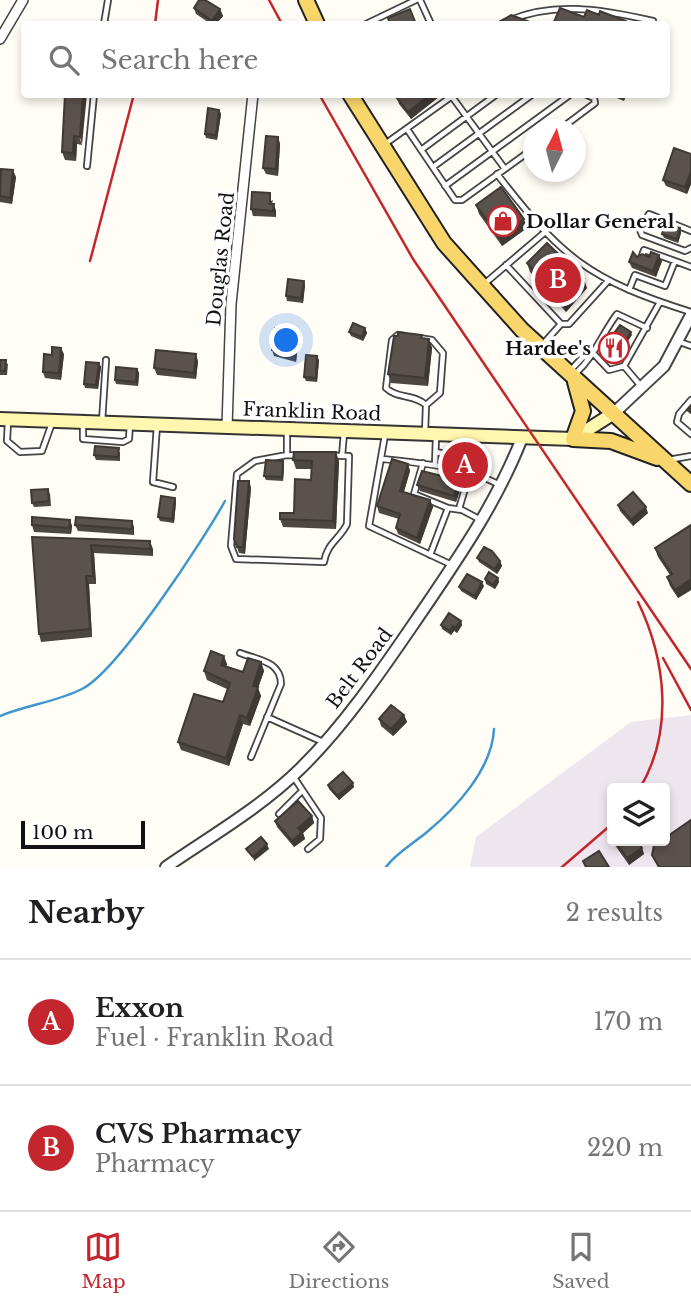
<!DOCTYPE html>
<meta charset="utf-8">
<style>
body{margin:0;font-family:"Libre Baskerville",serif;background:#f6f6f6;color:#202124}
.controls{position:absolute;right:21px;bottom:21px;display:grid;overflow:hidden;border-radius:7px;box-shadow:0 4px 10px #0003}
.controls button{width:63px;height:63px;display:grid;place-items:center;padding:0;border:0;border-bottom:2px solid #e0e0e0;background:#fff;color:#202124;font:35px sans-serif}
.compass{position:absolute;left:523px;top:119px;width:63px;height:63px;border-radius:50%;background:#fff;box-shadow:0 4px 10px #0003;rotate:6deg}
.scale{position:absolute;left:21px;bottom:18px;width:124px;box-sizing:border-box;padding-left:7px;border:4px solid #111;border-top:0;font-size:19px;line-height:24px;white-space:nowrap;color:#111;-webkit-text-stroke:5px #fff;paint-order:stroke}
.you{position:absolute;left:287px;top:341px;width:24px;height:24px;margin:-18px;border:5px solid #fff;border-radius:50%;background:#1a73e8;box-shadow:0 0 0 10px #1a73e833}
.badge{display:grid;place-items:center;width:46px;height:46px;border-radius:50%;background:#c4262e;color:#fff;font-size:23px;font-weight:700}
.pin{position:absolute;translate:-50% -50%;border:4px solid #fff;box-shadow:0 2px 7px #0006}
.list{margin:0;padding:0;list-style:none}
h2{display:flex;justify-content:space-between;align-items:center;height:91px;margin:0;padding:0 28px;font-size:30px}
h2 small{font-size:23px;font-weight:400;color:#757577}
.list li{display:grid;grid-template-columns:46px 1fr auto;gap:21px;align-items:center;box-sizing:border-box;height:126px;padding:0 28px;border-top:2px solid #e0e0e0}
.list b{display:block;font-size:26px;white-space:nowrap}
.list p{margin:0;font-size:23px;white-space:nowrap;color:#757577}
.list em{font-size:23px;font-style:normal;color:#757577}
.icon{flex:none;width:38px;height:38px;fill:none;stroke:currentColor;stroke-width:2;stroke-linecap:round;stroke-linejoin:round}
.map{position:relative;flex:none;width:691px;height:867px;overflow:hidden}
.search{position:absolute;background:#fff;box-shadow:0 4px 10px #0003;left:21px;right:21px;top:21px;height:77px;display:flex;align-items:center;gap:18px;box-sizing:border-box;padding:0 24px;border-radius:7px;color:#757577;font-size:26px}
.sheet{height:343px;background:#fff}
nav{display:flex;justify-content:space-around;align-items:center;box-sizing:border-box;height:98px;border-top:2px solid #e0e0e0;background:#fff;font-size:19px;color:#757577}
nav a{display:grid;justify-items:center;gap:4px}
nav .on{color:#c4262e}
.map>svg:first-child{display:block}
.industrial{fill:#eee6ef;fill-rule:evenodd}
.lines{fill:none;stroke-linecap:round;stroke-linejoin:round}
.stream{stroke:#3f96cf;stroke-width:2.5}
.service-casing{stroke:#444;stroke-width:8}
.minor-casing{stroke:#444;stroke-width:12}
.tertiary-casing{stroke:#444;stroke-width:14}
.secondary-casing{stroke:#333;stroke-width:16}
.primary-casing{stroke:#222;stroke-width:18}
.service{stroke:#fff;stroke-width:4.5}
.minor{stroke:#fff;stroke-width:9}
.tertiary{stroke:#fff;stroke-width:10}
.secondary{stroke:#fff6b0;stroke-width:12}
.primary{stroke:#f9d66b;stroke-width:14}
.rail{stroke:#c4262e;stroke-width:2.5}
.wall{fill:#4d4742}
.shaded-wall{fill:#3f3936}
.building{fill:#5a524d;stroke:#3f3936;stroke-width:2}
.labels{text-anchor:middle;stroke-width:7;stroke-linejoin:round;paint-order:stroke}
.poi-label{font-size:19px;font-weight:bold;fill:#111;stroke:#fff;text-anchor:start}
.street-label{font-size:19px;fill:#111;stroke:#fff}
</style>
<div class="map">
<svg width="691" height="867" viewBox="0 0 691 867">
<rect width="100%" height="100%" fill="#fffdf5"/>
<path class="industrial" d="M691 715V867H470L476 837 631 722ZM612 788H665V841H612Z"/>
<g class="lines">
<path class="stream" d="M0 716C27 705 56 702 82 689 118 671 204 539 225 501
M386 867C396 853 414 843 427 832 457 807 492 769 494 729"/>
<g class="service-casing">
<path id="service" d="M420 0 431 24
M104 24 108 0
M366 24 416 0
M501 24C549 0 601 9 653 21
M450 94 505 169
M407 129 455 200H462L534 148
M559 130 595 103 594 98 585 94
M385 144 455 94
M421 150 497 94
M87 166 94 94
M433 167 533 94
M497 174C562 258 589 280 691 312
M445 186 571 94
M691 231 649 214 640 230 642 235 685 251 691 248
M641 258 644 250 675 261
M506 265 561 324
M483 285 544 233
M629 290 635 275 665 286 675 261 691 267
M404 336 398 335 392 340 386 388C397 399 415 394 426 405
M419 338 432 340 443 353 440 393 426 405 425 433
M680 342 691 346
M543 344 561 324H569L607 282
M593 353 609 370 624 366
M569 372 582 358 592 354
M576 373C594 357 602 334 617 314L647 328
M640 385 624 366 660 302
M691 400 679 414 677 422 691 434
M8 421 7 441 20 452 42 451 52 423
M83 422V439L123 442 129 439 130 424
M102 422 106 360
M157 425 153 482 173 487
M287 432V455
M385 435 369 526 452 565
M436 452 474 460 481 474
M287 455 349 456 347 524C340 539 327 543 324 562L236 559 231 546 237 474 255 461Z
M342 456 344 433
M383 459C422 463 466 467 500 485
M668 460 691 456
M423 463 414 494 448 508 430 555
M435 464 436 437
M448 508 462 510 479 519
M459 509 469 475
M240 653C258 660 281 661 281 684L251 757
M267 717 323 742
M293 776 321 818 320 839 308 849
M279 814 302 791"/>
</g>
<g class="minor-casing">
<path id="minor" d="M0 39 23 0
M227 427 231 304 253 94"/>
</g>
<g class="tertiary-casing">
<path id="tertiary" d="M614 413 664 366 691 315
M166 867C211 836 260 808 300 769 346 724 384 667 421 613 459 557 497 502 522 438"/>
</g>
<g class="secondary-casing">
<path id="secondary" d="M0 419 573 439 614 413"/>
</g>
<g class="primary-casing">
<path id="primary" d="M306 0 317 24
M350 94 444 243 522 330 691 484
M575 382 583 411 573 439 611 441 657 458"/>
</g>
<use href="#service" class="service"/>
<use href="#minor" class="minor"/>
<use href="#tertiary" class="tertiary"/>
<use href="#secondary" class="secondary"/>
<use href="#primary" class="primary"/>
<path class="rail" d="M269 0 282 24
M155 24 158 0
M319 94 413 259 691 669
M90 261 134 94
M638 602C666 660 674 731 640 788
M663 658 691 710
M562 867 612 824"/>
</g>
<path class="wall" d="M194 8 220 9 223 16 216 24H211L196 14Z
M65 94 82 145 77 144 76 161 65 160 62 152Z
M401 94H440V96L411 119 399 104 397 98Z
M607 94H626L624 101Z
M219 110 221 114 217 140 206 138 205 134Z
M278 137 280 144 278 176 266 174 263 168Z
M691 154V184L687 194 666 186 663 180Z
M16 177 12 204 0 202V178Z
M273 200 272 204 276 211V217L253 216 251 209Z
M476 205 527 228 502 246 479 214Z
M680 228 681 233 678 243 664 238 662 234Z
M637 257 662 261 656 277 632 268 629 262Z
M527 263 587 288 566 312 530 272Z
M305 285 303 303 287 301 286 296Z
M365 328 367 333 363 341 351 336 349 332Z
M299 337 296 362 274 356 272 350Z
M423 339H429L432 348 428 386 391 383 388 374Z
M64 354 61 380 45 378 43 372Z
M0 360 8 364 7 375H0Z
M319 360 317 382 306 381 304 377Z
M198 361 196 379 157 375 154 368Z
M99 363 101 367 98 389 85 388 84 384Z
M137 369 139 373 138 386 116 384 115 380Z
M120 452V461L96 460 94 455Z
M293 460 339 461 336 529 283 527 280 519 294 513 311 480 312 469H296Z
M408 464 410 471 404 492 430 500 433 507 420 544 398 534 396 528 399 519 379 513 377 506Z
M284 466 283 481 266 480 264 476Z
M249 481 251 488 245 554 239 553 234 539Z
M417 485 461 487 456 502 420 491Z
M50 493 51 506 34 507 32 503Z
M175 498 176 502 174 523 160 521 158 517Z
M618 505 648 513 633 526 620 511Z
M70 520 72 526 71 534 34 532 32 525Z
M75 525 134 527V535L78 531Z
M691 525V590L678 598 670 586 667 577 670 575 658 557 655 548Z
M32 537 153 549V556L94 553 96 584H89L92 637 41 642 39 634Z
M477 558 500 561 502 566 497 574 479 562Z
M498 578 499 582 495 589 486 584 485 579Z
M484 586 476 600 461 591 459 587Z
M461 621 462 625 457 633 454 631 451 635 442 629 441 625Z
M261 662 264 671 258 688 261 696 250 726 243 724 229 766 181 750 178 742 223 702 227 689 207 680 204 671 227 664 226 666 243 672Z
M404 715 407 722 393 736 381 726 379 719Z
M353 783 354 787 339 800 329 789 328 785Z
M312 816 314 823 303 833 305 839 294 847 277 827 275 821Z
M612 841H637L642 848 644 854 629 865Z"/>
<path class="shaded-wall" d="M220 9 223 16 216 24H214L212 21Z
M83 94H87L82 145 80 137Z
M431 94H440V96L411 119 408 112Z
M621 94H626L624 101Z
M219 110 221 114 217 140 216 135Z
M74 136 77 144 76 161 73 153Z
M278 137 280 144 278 176 276 169Z
M13 170 16 177 12 204 10 198Z
M691 171V184L687 194 685 187Z
M274 204 276 211V217L273 211Z
M524 219 527 228 502 246 499 237Z
M680 228 681 233 678 243 677 239Z
M659 255 662 261 656 277 653 271Z
M584 279 587 288 566 312 563 303Z
M304 281 305 285 303 303 301 298Z
M365 328 367 333 363 341 362 337Z
M297 330 299 337 296 362 294 356Z
M631 332 632 335 613 364 612 361Z
M429 339 432 348 428 386 425 378Z
M61 348 64 354 61 380 59 373Z
M196 354 198 361 196 379 194 373Z
M317 356 319 360 317 382 316 378Z
M99 363 101 367 98 389 96 385Z
M137 369 139 373 138 386 136 382Z
M336 452 339 461 336 529 333 521Z
M283 461 284 466 283 481 282 477Z
M408 464 410 471 402 497 400 491Z
M458 480 461 487 456 502 454 496Z
M249 481 251 488 245 554 243 547Z
M175 498 176 502 174 523 172 519Z
M430 500 433 507 420 544 417 538Z
M646 507 648 513 633 526 631 520Z
M70 520 72 526 71 534 69 528Z
M132 521 134 527V535L132 529Z
M150 541 153 549V556L150 549Z
M91 545 94 553 96 584 93 576Z
M500 561 502 566 497 574 495 569Z
M86 576 89 584 92 637 90 629Z
M498 578 499 582 495 589 493 585Z
M691 579V590L678 598 675 590Z
M482 582 484 586 476 600 475 596Z
M461 621 462 625 457 633 455 628Z
M453 626 454 631 451 635 450 631Z
M224 656 227 664 224 673 221 665Z
M261 662 264 671 258 688 261 696 250 726 247 718 253 686Z
M240 715 243 724 229 766 226 758Z
M404 715 407 722 393 736 391 729Z
M353 783 354 787 339 800 337 796Z
M312 816 314 823 303 833 305 839 294 847 292 841 298 828Z
M267 844 269 849 254 861 253 857Z
M642 848 644 854 629 865 627 858Z"/>
<path class="building" d="M199 0H205L220 9 212 21 194 8Z
M560 8 584 17 587 10 599 15 600 11 626 21 625 24H553Z
M410 9 416 24H390L388 18Z
M511 15 535 24H497Z
M65 94H83L80 137 74 136 73 153 62 152Z
M401 94H431L408 112 397 98Z
M208 108 219 110 216 135 205 134Z
M266 136 278 137 276 169 263 168Z
M674 148 691 154V171L685 187 663 180Z
M1 169 13 170 10 198 0 196Z
M501 187 524 219 499 237 476 205Z
M252 192 270 193V204H274L273 211 251 209Z
M665 224 680 228 677 239 662 234Z
M547 243 584 279 563 303 527 263Z
M633 252 637 257 642 254 649 257 651 252 659 255 653 271 629 262Z
M288 279 304 281 301 298 286 296Z
M353 323 365 328 362 337 349 332Z
M620 325 631 332 612 361 600 352Z
M275 328 297 330 294 356 272 350Z
M398 332 422 335 421 338 429 339 425 378 388 374 394 336H398Z
M52 347 61 348 59 373 43 372 44 354 52 355Z
M156 350 196 354 194 373 154 368Z
M306 355 317 356 316 378 304 377Z
M0 360H6L5 371H0Z
M86 362 99 363 96 385 84 384Z
M116 367 137 369 136 382 115 380Z
M691 406V413L687 410Z
M95 446 119 448 118 457 94 455Z
M294 452H336L333 521 280 519V513H294L295 479 311 480 312 461 293 460Z
M392 459 408 464 400 491 430 500 417 538 396 528 400 514 377 506Z
M266 460 283 461 282 477 264 476Z
M422 471 458 480 454 496 417 485Z
M238 481H249L243 547H237L234 539Z
M48 489 49 501 32 503 31 490Z
M633 492 646 507 631 520 618 505Z
M161 496 175 498 172 519 158 517Z
M32 517 70 520 69 528 32 525Z
M76 517 132 521V529L75 525Z
M691 525V579L675 590 667 577 672 574 655 548Z
M32 537 150 541V549L91 545 93 576H86L90 629 39 634Z
M484 547 492 551 500 561 495 569 477 558Z
M489 572 498 578 493 585 485 579Z
M467 574 482 582 475 596 459 587Z
M449 613 461 621 455 628 453 626 450 631 441 625Z
M211 651 224 656 221 665 243 672 248 658 261 662 253 686 258 687 247 718 240 715 226 758 178 742 194 694 223 702 230 683 204 671Z
M391 705 404 715 391 729 379 719Z
M343 772 353 783 337 796 328 785Z
M298 801 312 816 298 828 302 832 292 841 275 821Z
M691 820V867H659L652 855 654 845 661 841H665V838Z
M261 837 267 844 253 857 246 849Z
M615 841H637L642 848 627 858Z
M599 851 609 867H586L583 861Z"/>
<defs>
<g id="shop-ring" transform="scale(1.575)"><circle r="9.5" fill="#fff" stroke="#c4262e" stroke-width="1.5"/><path d="M-5-2.5h2.3a2.7 3.5 0 0 1 5.4 0H5L5.5 6h-11ZM-1.5-2.5h3a1.5 2.3 0 0 0-3 0Z" fill="#c4262e"/></g>
<g id="restaurant-ring" transform="scale(1.575)"><circle r="9.5" fill="#fff" stroke="#c4262e" stroke-width="1.5"/><path d="M-5-6h1v4h1v-4h1v4h1v-4h1v5L-1.5 .5V6h-2V.5L-5-1ZM5-6V6H3V1.5H1.5Q1.5-4 5-6Z" fill="#c4262e"/></g>
</defs>
<g fill-rule="evenodd">
<use href="#shop-ring" x="503" y="221"/>
<use href="#restaurant-ring" x="614" y="348"/>
</g>
<g class="labels">
<g class="poi-label">
<text x="526" y="228">Dollar General</text>
<text x="591" y="355" text-anchor="end">Hardee's</text>
</g>
<g class="street-label">
<text transform="translate(220 259) rotate(-84)" y="7">Douglas Road</text>
<text transform="translate(312 411) rotate(2)" y="7">Franklin Road</text>
<text transform="translate(359 668) rotate(-53)" y="7">Belt Road</text>
</g>
</g>
</svg>
<div class="controls">
<button><svg class="icon" aria-label="layers" viewBox="0 0 24 24"><path d="M12 4l9 5-9 5-9-5zM3 14l9 5 9-5"/></svg></button>
</div>
<svg class="compass" viewBox="-18 -18 36 36"><path d="M0-13l5 13h-10z" fill="#e53935"/><path d="M0 13l5-13h-10z" fill="#757577"/></svg>
<div class="scale">100 m</div>
<div class="you"></div>
<div class="pin badge" style="left:465px;top:465px">A</div>
<div class="pin badge" style="left:558px;top:280px">B</div>
<div class="search"><svg class="icon" aria-label="search" viewBox="0 0 24 24"><circle cx="10" cy="10" r="6"/><path d="M15 15l6 6"/></svg>Search here</div>
</div>
<section class="sheet">
<h2>Nearby<small>2 results</small></h2>
<ul class="list">
<li><span class="badge">A</span><div><b>Exxon</b><p>Fuel · Franklin Road</p></div><em>170 m</em></li>
<li><span class="badge">B</span><div><b>CVS Pharmacy</b><p>Pharmacy</p></div><em>220 m</em></li>
</ul>
</section>
<nav>
<a class="on"><svg class="icon" aria-label="map" viewBox="0 0 24 24"><path d="M3 6l6-2 6 2 6-2v14l-6 2-6-2-6 2zM9 4v14M15 6v14"/></svg>Map</a>
<a><svg class="icon" aria-label="directions" viewBox="0 0 24 24"><path d="M12 3l9 9-9 9-9-9zM9 14v-3h6M13 9l2 2-2 2"/></svg>Directions</a>
<a><svg class="icon" aria-label="saved" viewBox="0 0 24 24"><path d="M7 4h10v16l-5-4-5 4z"/></svg>Saved</a>
</nav>
